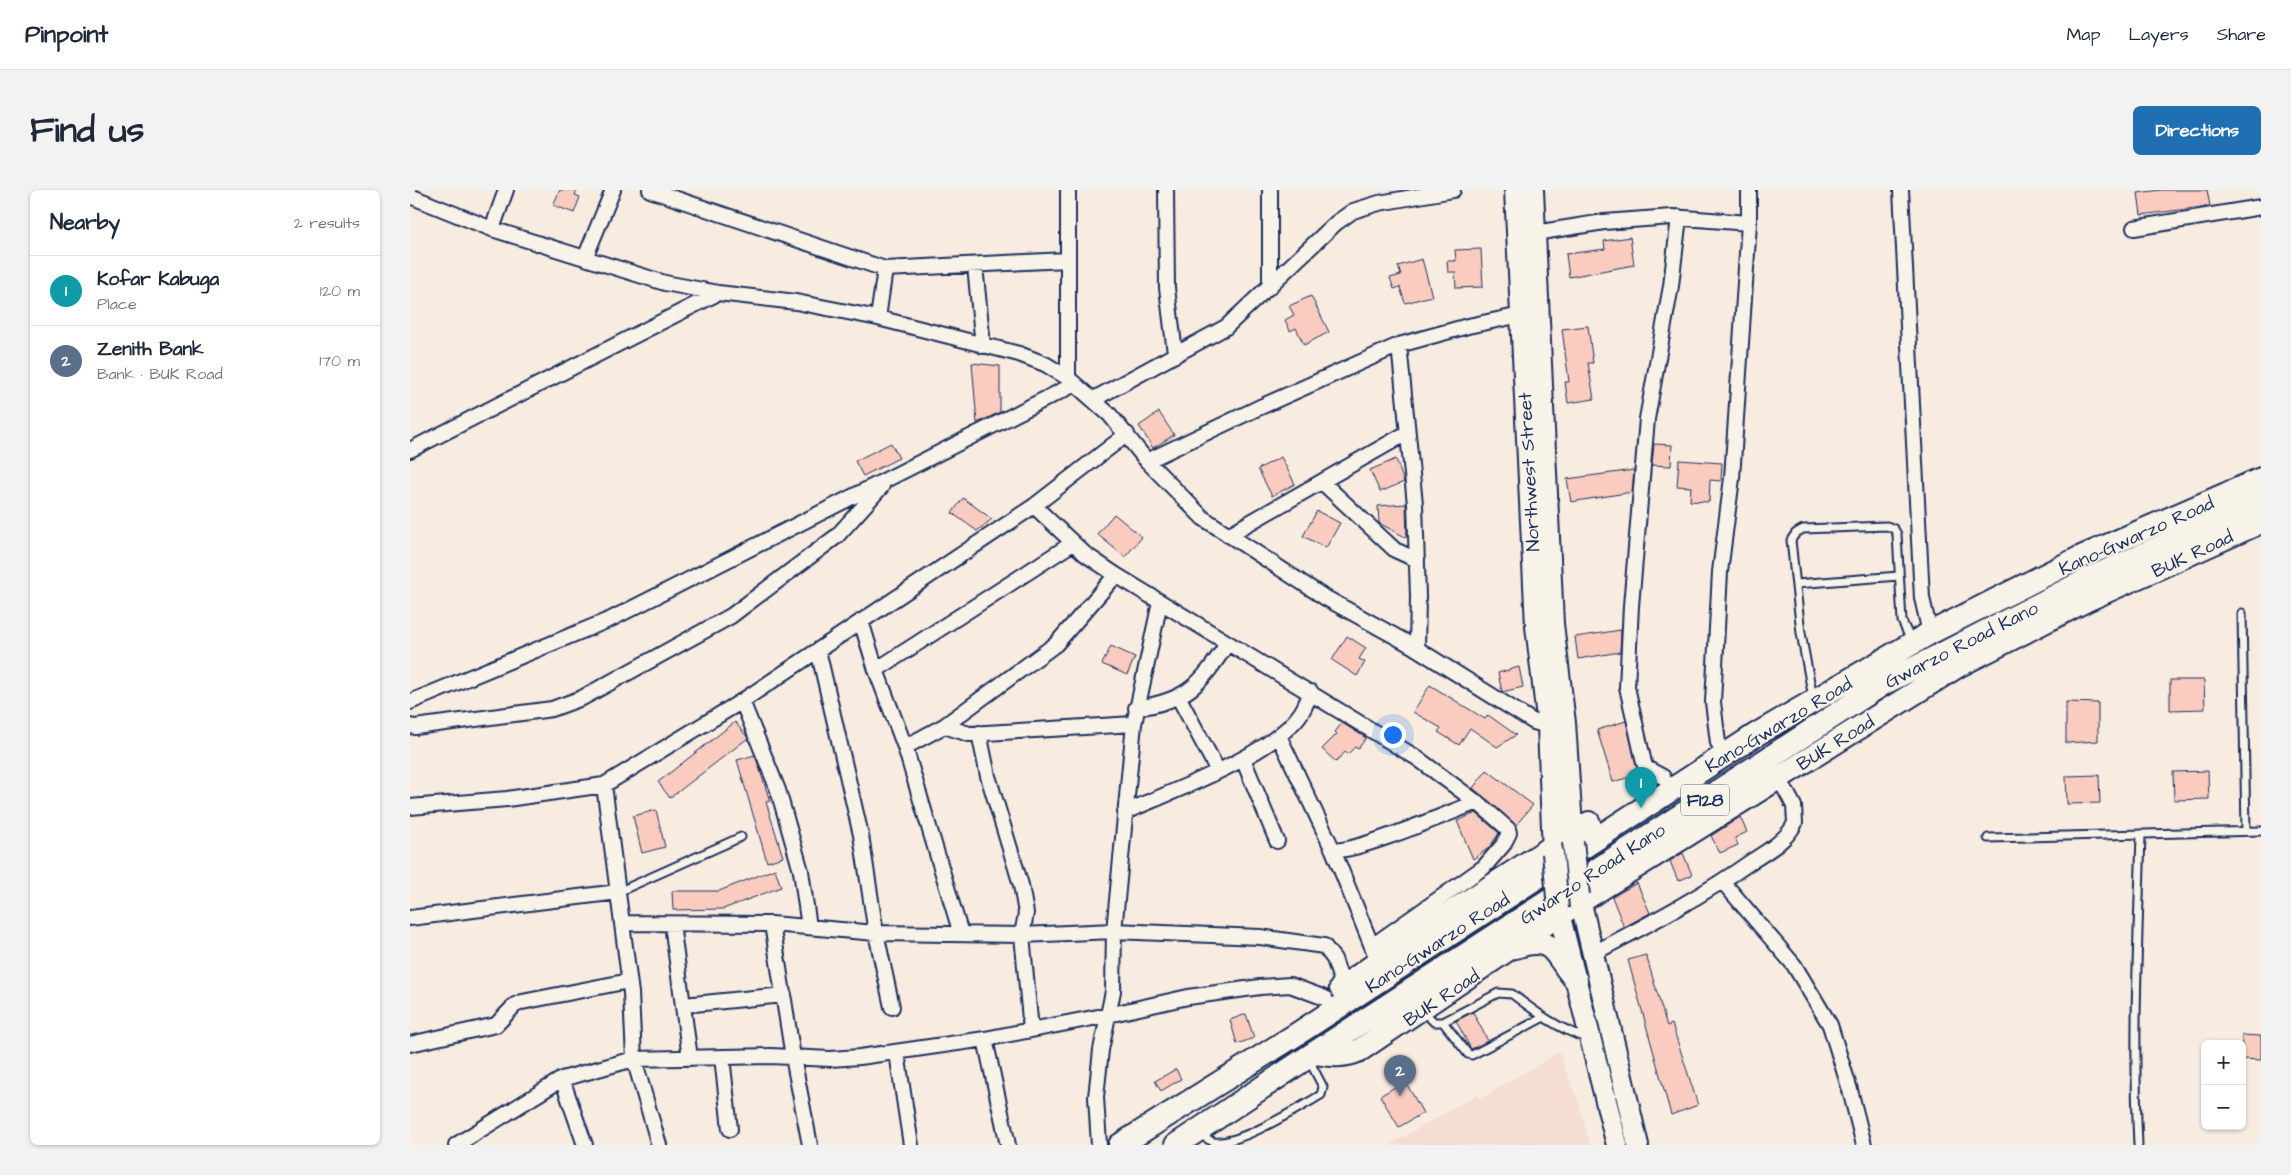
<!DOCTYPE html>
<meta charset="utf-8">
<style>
body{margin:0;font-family:"Architects Daughter",sans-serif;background:#f2f2f3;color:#1f2937}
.controls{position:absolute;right:15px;bottom:15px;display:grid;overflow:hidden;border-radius:8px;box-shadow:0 1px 4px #0004}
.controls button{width:45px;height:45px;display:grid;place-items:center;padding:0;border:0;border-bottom:1px solid #e0e1e3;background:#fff;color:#1f2937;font:25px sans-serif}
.you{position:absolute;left:982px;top:544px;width:18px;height:18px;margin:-12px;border:4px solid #fff;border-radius:50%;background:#1a73e8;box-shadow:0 0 0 8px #1a73e833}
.badge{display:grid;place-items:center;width:32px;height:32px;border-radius:50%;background:#1f6fb2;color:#fff;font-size:16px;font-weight:700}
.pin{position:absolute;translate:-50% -41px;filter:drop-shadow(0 1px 2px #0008)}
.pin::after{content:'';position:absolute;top:26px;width:18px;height:15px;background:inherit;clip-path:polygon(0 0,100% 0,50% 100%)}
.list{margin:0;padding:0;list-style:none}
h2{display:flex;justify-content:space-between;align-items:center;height:65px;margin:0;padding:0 20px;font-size:21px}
h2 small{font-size:16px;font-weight:400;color:#747a83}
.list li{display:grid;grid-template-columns:32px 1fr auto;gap:15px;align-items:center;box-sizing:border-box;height:70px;padding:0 20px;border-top:1px solid #e0e1e3}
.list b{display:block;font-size:19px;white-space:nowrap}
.list p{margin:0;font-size:16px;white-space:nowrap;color:#747a83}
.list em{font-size:16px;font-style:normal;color:#747a83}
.map{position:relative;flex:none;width:1851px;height:955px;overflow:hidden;border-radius:8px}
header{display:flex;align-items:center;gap:30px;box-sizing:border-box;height:70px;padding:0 25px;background:#fff;border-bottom:1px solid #e0e1e3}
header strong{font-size:24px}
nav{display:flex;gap:28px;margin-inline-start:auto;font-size:18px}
.intro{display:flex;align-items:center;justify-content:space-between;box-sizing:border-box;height:120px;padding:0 30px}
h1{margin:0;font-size:35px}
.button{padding:12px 22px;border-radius:8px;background:#1f6fb2;color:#fff;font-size:18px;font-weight:700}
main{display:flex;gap:30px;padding:0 30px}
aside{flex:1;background:#fff;border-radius:8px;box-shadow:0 1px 4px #0004}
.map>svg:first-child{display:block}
.built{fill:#f5ddd4}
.building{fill:#facbbf;stroke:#1b2f5e}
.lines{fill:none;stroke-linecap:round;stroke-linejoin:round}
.service-casing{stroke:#1b2f5e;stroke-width:11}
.minor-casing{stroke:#1b2f5e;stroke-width:18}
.secondary-casing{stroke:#1b2f5e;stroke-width:24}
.primary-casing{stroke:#1b2f5e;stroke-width:26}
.service{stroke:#f7f3e8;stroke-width:7}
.minor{stroke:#f7f3e8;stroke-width:14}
.secondary{stroke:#f7f3e8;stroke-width:20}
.primary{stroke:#f7f3e8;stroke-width:22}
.secondary-bridge-casing{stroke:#1b2f5e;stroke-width:24;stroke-linecap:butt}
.secondary-bridge{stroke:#f7f3e8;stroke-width:20}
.labels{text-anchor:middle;stroke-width:4;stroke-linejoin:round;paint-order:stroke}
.shield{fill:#f7f3e8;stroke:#5d6a87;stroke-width:1}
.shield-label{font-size:18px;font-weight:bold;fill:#1b2f5e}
.street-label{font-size:19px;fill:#1b2f5e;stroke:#f7f3e8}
</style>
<header>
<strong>Pinpoint</strong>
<nav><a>Map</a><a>Layers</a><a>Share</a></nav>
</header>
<div class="intro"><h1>Find us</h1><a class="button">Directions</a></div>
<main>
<aside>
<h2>Nearby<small>2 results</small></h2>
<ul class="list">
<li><span class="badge" style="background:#0f9aa8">1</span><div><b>Kofar Kabuga</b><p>Place</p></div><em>120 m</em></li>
<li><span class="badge" style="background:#5c6f8a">2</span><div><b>Zenith Bank</b><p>Bank · BUK Road</p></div><em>170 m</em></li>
</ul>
</aside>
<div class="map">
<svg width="1851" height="955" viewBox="0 0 1851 955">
<rect width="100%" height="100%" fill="#f8ebe0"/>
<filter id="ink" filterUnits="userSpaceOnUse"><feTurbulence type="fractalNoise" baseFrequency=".02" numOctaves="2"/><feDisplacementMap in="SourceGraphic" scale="10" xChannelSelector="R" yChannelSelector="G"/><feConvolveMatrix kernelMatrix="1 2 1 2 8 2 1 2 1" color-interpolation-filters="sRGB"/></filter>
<g filter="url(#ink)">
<path class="built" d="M1149 862 1168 910 1180 955H980L1067 904 1070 909Z"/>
<path class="building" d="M150 0H167L165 5 170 7 164 23 143 15Z
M1751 0H1797L1800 16 1731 25 1728 3Z
M1220 47 1224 75 1159 87 1156 64 1195 59 1194 51Z
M1071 59 1073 97 1046 98 1045 82H1038L1037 71H1046L1045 60Z
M1012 69 1022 106 995 113 990 97 984 99 980 88 991 85 988 76Z
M901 106 919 142 894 155 886 138 880 141 875 130 884 125 879 116Z
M1178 136 1183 173H1178L1184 209 1158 213 1155 192H1159L1152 139Z
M562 173 590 176V222L567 233Z
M749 222 764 245 743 258 729 236Z
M481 253 489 268 453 286 445 271Z
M1244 254 1262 255 1261 276 1242 275Z
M871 267 885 294 862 306 848 279Z
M986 269 994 292 970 302 960 280Z
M1269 270 1312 273 1311 291 1300 290 1299 312 1280 311 1281 297 1267 296Z
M1224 280 1222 302 1161 312 1157 289Z
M553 308 582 329 567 341 542 323Z
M996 314V315L997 348 969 333 968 316Z
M907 321 930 333 916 358 893 346Z
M704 324 732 347 715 367 687 344Z
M1211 440 1210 462 1168 469 1165 447Z
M937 446 956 458 949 469 955 472 947 486 922 470Z
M701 456 725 467 717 485 692 474Z
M1109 477 1113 497 1092 502 1088 483Z
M1760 490H1794L1795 519 1760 520Z
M1020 495 1075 529 1078 525 1106 545 1087 557 1060 538 1049 555 1028 542 1031 538 1003 522Z
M1656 512 1688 513V551L1656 553Z
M1216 531 1226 575 1230 584 1203 592 1187 540Z
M325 532 338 548 260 608 248 592Z
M932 533 956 548 948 559 945 557 938 564 935 562 926 572 912 559 927 544 925 542Z
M345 565 360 611 356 612 373 667 357 672 327 570Z
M1077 580 1123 615 1106 635 1063 598Z
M1798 581 1799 609 1764 610 1763 582Z
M1689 585 1690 613 1657 614 1656 586Z
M246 620 255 657 232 663 223 626Z
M1066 623 1089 643 1079 658 1063 669 1047 631Z
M1330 627 1337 642 1325 648 1328 655 1310 663 1301 646Z
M1273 663 1282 685 1268 691 1260 671Z
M365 679 371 697 313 719 263 720 262 701H309Z
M1227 693 1240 723 1214 737 1202 707Z
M1236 765 1257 836 1262 834 1288 915 1261 925 1218 770Z
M1063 822 1078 851 1061 859 1046 831Z
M836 824 844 848 827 854 820 830Z
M1832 845 1851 846V870L1832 869Z
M766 879 771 889 751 901 745 891Z
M995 891 1013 923 989 937 970 906Z"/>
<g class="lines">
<g class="service-casing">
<path id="service" d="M1386 394 1489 386
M1832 423 1836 641
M1403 508 1391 443 1381 350 1386 343 1393 339 1477 336 1484 339 1487 344 1492 431 1497 442 1503 448
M1578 648 1851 641
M208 702 331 647
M1012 820 1024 832H1033L1088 803 1102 804C1126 822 1148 839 1177 848
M1033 832 1058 864 1062 865 1134 827
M790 945C795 947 800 951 804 952 830 955 888 918 911 905L913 897 899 870
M1728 955C1723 852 1728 747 1731 644"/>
</g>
<g class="minor-casing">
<path id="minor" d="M240 0 475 79 657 70
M658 0V188
M756 0 757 98 765 163
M1491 0 1512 408 1520 443
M0 6 82 39 255 93 308 103 386 112 468 128 609 164 635 174 658 188 700 225 737 271 793 328 914 407 1001 455 1124 532 1138 536
M1724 38 1851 17
M82 39 96 0
M1125 43 1194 32 1262 27 1339 33
M175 68 203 0
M565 76 573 156
M860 97V0
M468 128 475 79
M989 155 1005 314 1008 407 1007 459
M684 209 816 137 926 33 943 21 969 13 1043 0
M0 260 308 103
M737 271 848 218 989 155 1058 136 1111 125
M912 292 985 360 1007 370
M624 316 675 364 706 385 1007 568 1073 617 1098 639 1099 643 1093 655 1074 677 962 756
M818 345 997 243
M451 431 466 480 495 557 551 744
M408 460 451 645 466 743 482 817
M466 480 663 353
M769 508 808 581
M332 511 368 600 391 681 399 737
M0 512 201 429 665 194
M726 518C777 511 790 495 817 454
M0 536 5 537 142 519 172 508 321 426 427 346 472 296
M534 536 559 544 724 534
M569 543 578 586 611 695 616 723 612 745 621 840
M869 546 923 660 965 764
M1308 553 1303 512 1310 382 1322 288 1339 33V0
M495 557 534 536 646 454 706 385
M833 569 867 651
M1253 587 1236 578 1234 573 1217 497 1221 416 1237 229 1261 96 1269 27
M194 595 221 803 224 869 249 955
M0 617 97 609 194 595 332 511 624 316 717 244
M715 622C763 601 863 565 891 523 895 517 898 509 901 502
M923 660C943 664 1041 622 1067 612
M1313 692 1384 775 1420 835 1440 900 1454 955
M0 728 208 702
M212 733 362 734 466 743 612 745 704 741 850 747 914 756 924 769 933 796
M262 734 280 868
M362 734 383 867 400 955
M1182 764C1237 735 1291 707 1342 671 1358 661 1377 650 1385 633L1384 616 1369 588
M274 815 374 805
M575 849 598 955
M0 854 86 835 105 815 112 812 219 791
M487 863 501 955
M312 867 320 939
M152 889 175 955
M46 955 152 889 224 869 361 866 420 869 450 867 575 849 698 825 778 807 850 797 880 795 915 808
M689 955 686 907 691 860 703 801 704 741 724 534 750 412"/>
</g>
<g class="secondary-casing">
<path id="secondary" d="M1105 0 1126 436 1138 536 1143 663
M1123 0 1143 434 1155 533 1163 652
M1169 705 1228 955
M1148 719 1207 955"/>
</g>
<g class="primary-casing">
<path id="primary" d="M1105 757C1146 744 1143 765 1166 790
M931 798 1029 730 1179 633
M905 863C922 866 934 867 950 860L1149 725 1548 476 1677 410 1851 332
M710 955 884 846 1347 544 1520 443 1669 368 1851 289
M766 955 898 867 1473 494 1680 388 1851 312"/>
</g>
<use href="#service" class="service"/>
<use href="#minor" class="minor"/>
<use href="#secondary" class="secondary"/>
<use href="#primary" class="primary"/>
<g class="secondary-bridge-casing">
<path id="secondary-bridge" d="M1163 652 1169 705
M1143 663 1148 719"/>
</g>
<use href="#secondary-bridge" class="secondary-bridge"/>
</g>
</g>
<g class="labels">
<rect class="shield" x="1271" y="594.5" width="48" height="31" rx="4"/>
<g class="shield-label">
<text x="1295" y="616">F128</text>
</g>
<g class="street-label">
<text transform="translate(1118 282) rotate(-93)" y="7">Northwest Street</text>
<text transform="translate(1726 345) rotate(-24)" y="7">Kano-Gwarzo Road</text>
<text transform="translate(1782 363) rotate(-25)" y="7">BUK Road</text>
<text transform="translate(1551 454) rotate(-27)" y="7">Gwarzo Road Kano</text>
<text transform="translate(1368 534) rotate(-31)" y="7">Kano-Gwarzo Road</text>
<text transform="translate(1425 552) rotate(-32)" y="7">BUK Road</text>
<text transform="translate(1182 683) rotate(-33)" y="7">Gwarzo Road Kano</text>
<text transform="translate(1027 752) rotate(-33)" y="7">Kano-Gwarzo Road</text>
<text transform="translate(1031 807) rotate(-34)" y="7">BUK Road</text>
</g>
</g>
</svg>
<div class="controls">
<button>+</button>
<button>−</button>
</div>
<div class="you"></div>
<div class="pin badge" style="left:1231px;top:618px;background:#0f9aa8">1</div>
<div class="pin badge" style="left:990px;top:906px;background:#5c6f8a">2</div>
</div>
</main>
